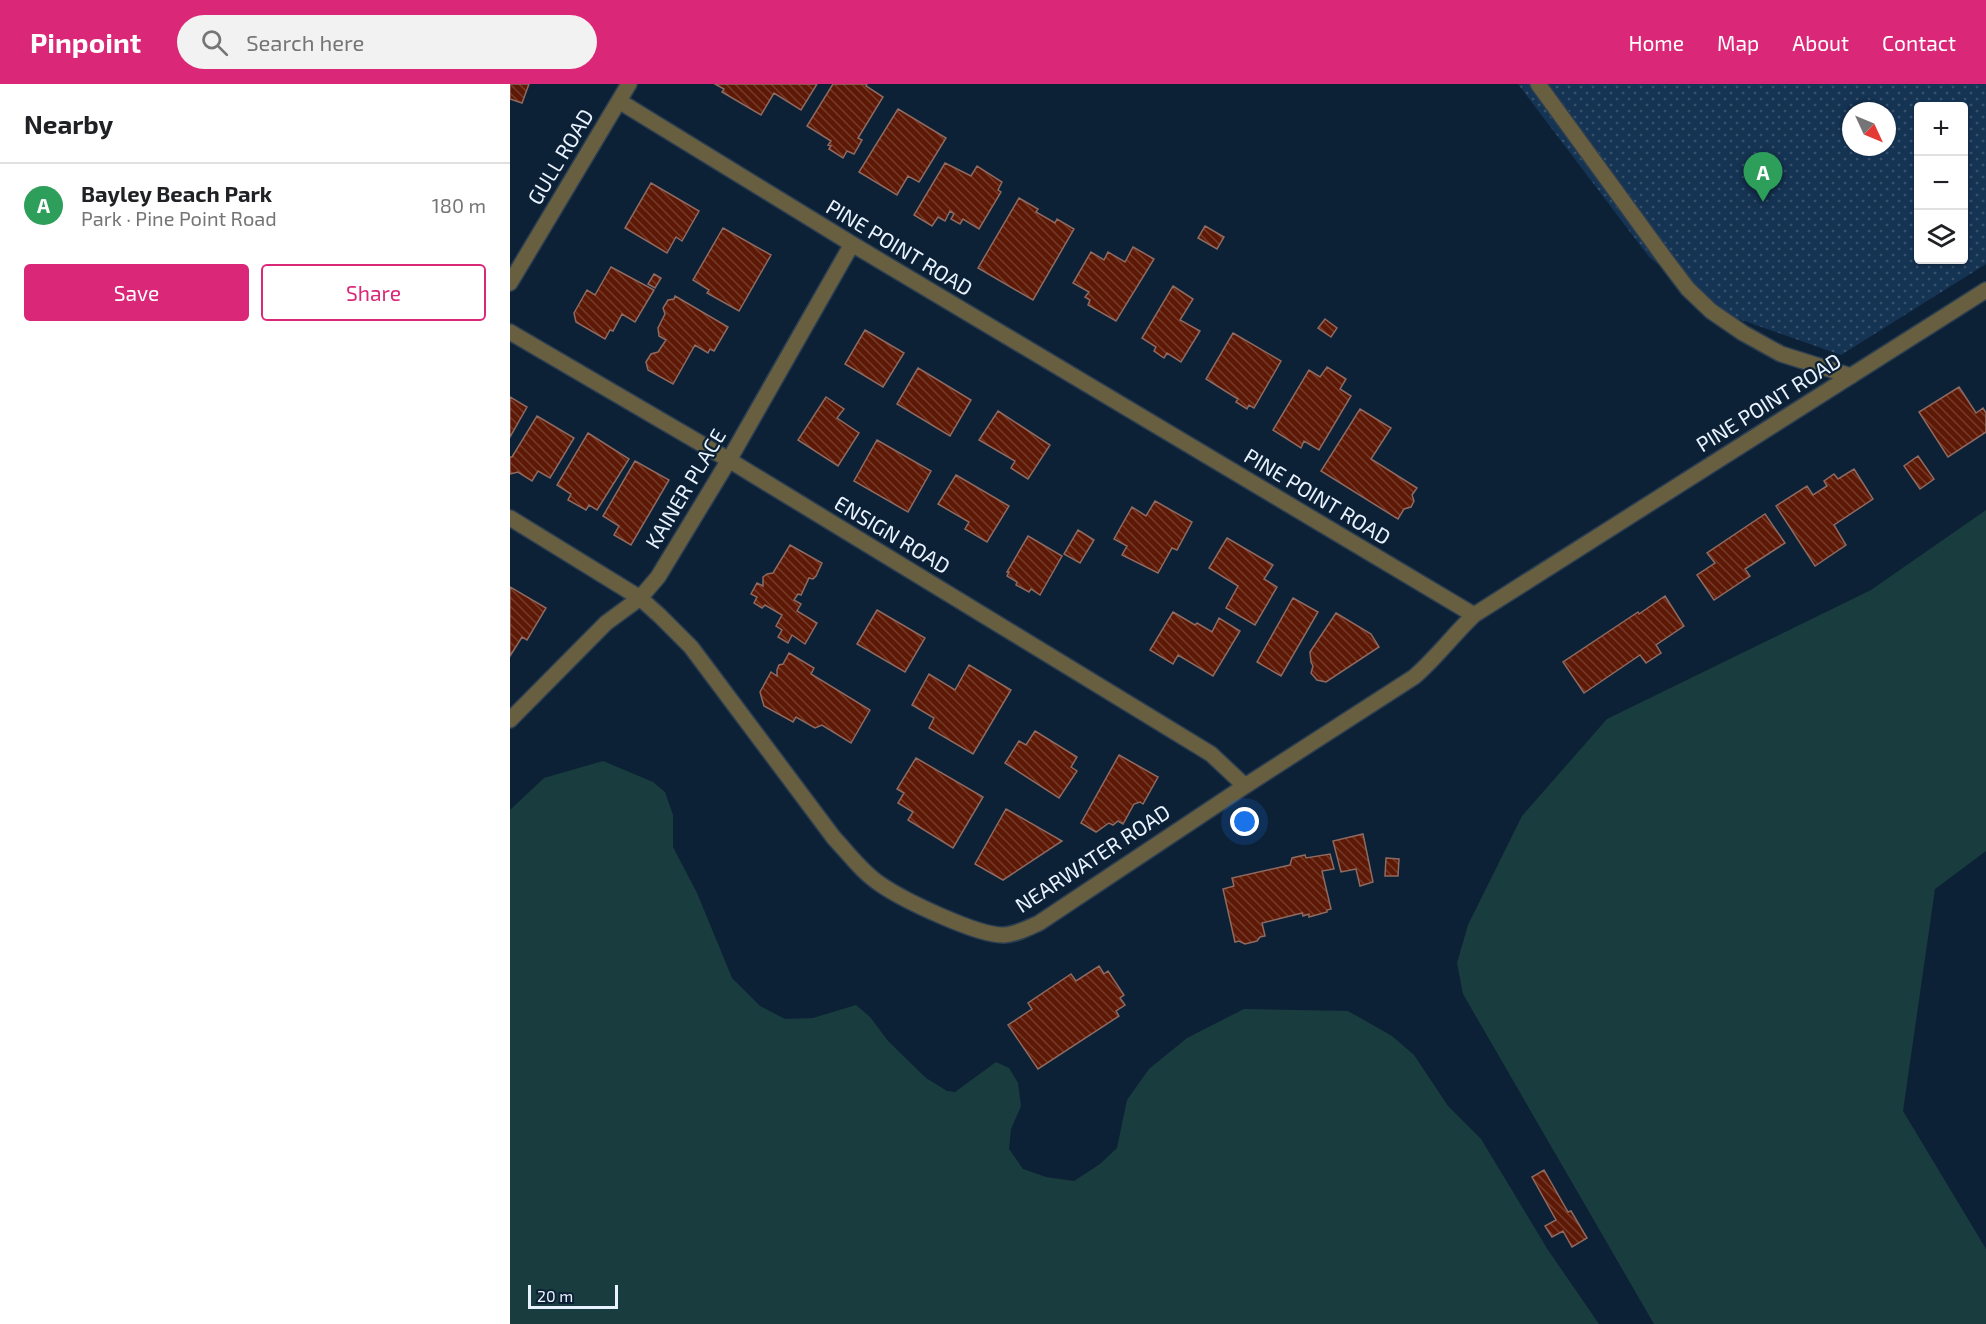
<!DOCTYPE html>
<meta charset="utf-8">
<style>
body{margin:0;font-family:"Exo 2",sans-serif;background:#f2f2f2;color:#202124}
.controls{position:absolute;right:18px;top:18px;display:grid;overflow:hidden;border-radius:6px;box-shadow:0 2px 4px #0004}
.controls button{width:54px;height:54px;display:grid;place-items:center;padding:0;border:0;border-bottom:2px solid #e0e0e0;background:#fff;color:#202124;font:30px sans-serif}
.compass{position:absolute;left:1332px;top:18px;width:54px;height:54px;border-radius:50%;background:#fff;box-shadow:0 2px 4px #0004;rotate:134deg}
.scale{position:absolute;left:18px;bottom:15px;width:90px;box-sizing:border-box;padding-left:6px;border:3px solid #e9f3ff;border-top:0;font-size:16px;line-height:21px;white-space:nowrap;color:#e9f3ff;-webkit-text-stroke:4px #0d2136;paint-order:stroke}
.you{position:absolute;left:735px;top:738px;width:21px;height:21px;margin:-15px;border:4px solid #fff;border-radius:50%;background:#1a73e8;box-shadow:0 0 0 9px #1a73e833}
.badge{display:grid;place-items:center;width:39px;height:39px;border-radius:50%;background:#db2777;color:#fff;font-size:20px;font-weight:700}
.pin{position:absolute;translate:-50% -50px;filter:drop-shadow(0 2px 3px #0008)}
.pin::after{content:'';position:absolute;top:32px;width:21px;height:18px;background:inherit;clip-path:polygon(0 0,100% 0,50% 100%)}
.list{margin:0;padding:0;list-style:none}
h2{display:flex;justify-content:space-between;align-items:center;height:78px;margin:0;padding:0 24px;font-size:26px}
h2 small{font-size:20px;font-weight:400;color:#757577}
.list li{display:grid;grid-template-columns:39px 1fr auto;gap:18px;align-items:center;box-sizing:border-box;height:84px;padding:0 24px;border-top:2px solid #e0e0e0}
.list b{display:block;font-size:22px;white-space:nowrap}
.list p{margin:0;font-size:20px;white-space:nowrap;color:#757577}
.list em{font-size:20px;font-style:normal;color:#757577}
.actions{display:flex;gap:12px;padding:18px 24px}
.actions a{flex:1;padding:14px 0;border:2px solid #db2777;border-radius:6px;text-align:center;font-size:21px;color:#db2777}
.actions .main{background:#db2777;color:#fff}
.icon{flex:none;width:33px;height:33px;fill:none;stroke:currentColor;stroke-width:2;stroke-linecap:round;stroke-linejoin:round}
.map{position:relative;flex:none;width:1476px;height:1240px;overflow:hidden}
header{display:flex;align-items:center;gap:36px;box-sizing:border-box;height:84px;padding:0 30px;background:#db2777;color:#fff}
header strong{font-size:28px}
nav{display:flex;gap:33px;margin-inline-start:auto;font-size:21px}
.search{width:420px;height:54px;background:#f2f2f2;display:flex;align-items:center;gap:15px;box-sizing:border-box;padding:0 21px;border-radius:33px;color:#757577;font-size:22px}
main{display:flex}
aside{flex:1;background:#fff}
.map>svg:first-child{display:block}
.park{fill:url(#park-dots);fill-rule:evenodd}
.water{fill:#193d3e}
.building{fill:url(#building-back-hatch);stroke:#8e6a61;stroke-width:1.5}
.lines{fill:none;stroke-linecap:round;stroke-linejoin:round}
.minor-casing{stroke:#2c3e52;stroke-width:18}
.minor{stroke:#675f40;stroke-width:15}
.labels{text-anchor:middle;stroke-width:4.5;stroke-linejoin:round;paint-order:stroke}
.street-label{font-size:21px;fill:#e9f3ff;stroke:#0d2136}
</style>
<header>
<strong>Pinpoint</strong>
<div class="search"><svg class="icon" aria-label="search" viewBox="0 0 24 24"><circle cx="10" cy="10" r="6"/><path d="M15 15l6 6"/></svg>Search here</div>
<nav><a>Home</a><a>Map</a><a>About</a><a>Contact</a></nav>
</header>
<main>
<aside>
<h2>Nearby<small></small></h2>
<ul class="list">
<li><span class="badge" style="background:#2e9e5b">A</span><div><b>Bayley Beach Park</b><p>Park · Pine Point Road</p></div><em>180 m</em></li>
</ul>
<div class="actions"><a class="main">Save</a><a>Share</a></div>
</aside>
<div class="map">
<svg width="1476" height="1240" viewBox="0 0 1476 1240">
<defs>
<pattern id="park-dots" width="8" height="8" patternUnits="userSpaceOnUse" patternTransform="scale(1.5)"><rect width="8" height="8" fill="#153353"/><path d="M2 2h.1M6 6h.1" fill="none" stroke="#37516d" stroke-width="1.8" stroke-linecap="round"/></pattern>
<pattern id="building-back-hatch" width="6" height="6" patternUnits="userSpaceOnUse" patternTransform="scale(1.5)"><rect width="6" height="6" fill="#5d1906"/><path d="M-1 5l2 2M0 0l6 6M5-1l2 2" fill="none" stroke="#743b2b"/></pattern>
</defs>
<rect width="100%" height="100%" fill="#0d2136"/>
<path class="park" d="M1008 0H1476V180L1331 271 1206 227 1139 173ZM1408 22H1454V176H1408ZM1341 27H1377V63H1341Z"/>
<path class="water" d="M1476 426V767L1425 805 1393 1027 1476 1165V1240H1144L953 910 947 879 958 841 1012 732 1097 635 1361 506Z
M93 677 143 698 155 708 163 731V763L187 809 222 894 250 922 275 935 303 934 346 921 360 933 378 957 416 994 437 1007 445 1008 486 978 499 984 508 999 511 1022 501 1045 499 1065 513 1085 536 1093 564 1097 590 1080 607 1064 617 1016 639 985 677 954 734 925 838 927 882 952 904 971 938 1022 971 1055 1038 1166 1089 1240H0V726L34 694Z"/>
<path class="building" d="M0 0H19L12 19 0 15Z
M205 0H307L291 26 264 9 251 31 212 8 214 5Z
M323 0H357L356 2 373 13 348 54 352 56 344 70 337 67 333 74 319 65 321 62 318 61 321 57 297 42Z
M388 25 436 54 409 98 398 92 387 111 349 88Z
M435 79 461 92 467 82 492 98 488 106 491 108 469 145 453 135 450 140 441 135 444 130 440 127 435 137 428 133 422 142 404 131Z
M141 99 189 127 172 157 166 153 157 169 115 144Z
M509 114 528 125 526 128 545 139 547 135 564 145 523 216 468 184Z
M695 142 714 153 707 165 688 154Z
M213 144 261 171 229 227 197 209 199 206 183 196Z
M623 163 644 175 606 237 578 221 580 216 575 213 579 208 563 199 581 168 594 176 598 168 615 178Z
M101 183 144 206 125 238 112 230 103 247 100 246 95 255 66 238 64 229 77 206 85 211Z
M144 190 151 194 145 204 138 200Z
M663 202 683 215 670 236 690 247 671 278 657 269 654 274 644 267 646 263 632 254Z
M165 212 218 243 204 267 200 265 198 269 185 261 163 300 138 286 136 278 141 270 148 268 156 256 149 252 148 244 155 230 153 224 158 216 164 215Z
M815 235 827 244 821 253 808 244Z
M355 246 394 269 373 303 335 280Z
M723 249 771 277 744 324 739 321 737 325 726 318 728 315 696 295Z
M817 283 836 295 830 305 841 312 809 366 794 357 791 364 763 346 799 286 810 293Z
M408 284 461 316 440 352 387 320Z
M1449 303 1466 329 1473 324 1476 329V348L1438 373 1409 328Z
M0 313 17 323 0 353Z
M316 313 334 325 327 334 349 349 328 382 288 356Z
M850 325 881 344 861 375 907 404 902 411 904 417 901 423 894 425 888 435 811 387Z
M488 327 540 361 518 395 501 384 505 377 469 356Z
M27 332 64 354 40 394 28 387 22 397 8 388 0 390V373H2Z
M78 349 119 375 87 426 79 421 76 426 58 416 61 410 47 401Z
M367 356 421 387 398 428 344 397Z
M1408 372 1424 395 1410 405 1394 382Z
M125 377 159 396 121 461 104 451 109 442 93 432Z
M1344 385 1363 415 1324 441 1336 461 1305 482 1266 422 1297 402 1303 411 1317 402 1314 397 1324 390 1328 395Z
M446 391 499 422 477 458 455 445 459 438 428 420Z
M645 417 682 438 667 466 662 464 648 489 612 471 617 462 604 455 622 423 636 432Z
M1255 430 1275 459 1235 485 1240 492 1204 516 1187 491 1205 479 1197 469Z
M568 446 584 456 570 479 554 470Z
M518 452 552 472 530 511 521 505 519 508 506 501 507 498 497 492 499 488H497Z
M717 454 763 481 754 495 767 503 745 541 716 524 728 502 699 484Z
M280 461 312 479 306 492 303 495 299 494 291 511 288 510 284 516 291 520 287 527 307 539 295 560 282 551 278 559 268 553 272 546 266 542 272 531 255 521 252 524 244 519 247 513 241 510 247 499 253 502V493L257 490 263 489Z
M0 503 36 524 17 556 12 553 0 572Z
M1155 512 1174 542 1146 561 1151 569 1136 579 1130 571 1074 609 1053 578 1128 528 1129 530Z
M783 514 808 528 771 592 747 578Z
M367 526 415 554 395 588 347 560Z
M663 528 685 541 687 539 702 548 709 534 730 547 703 592 668 571 663 580 640 566Z
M826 529 861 550 869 563 816 598 807 596 801 589 803 582 801 578 800 568Z
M279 569 304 584 301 590 360 626 341 659 312 641 305 644 286 633 283 638 254 622 250 608 261 588 267 592V586L269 581 273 580Z
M459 581 501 606 463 670 419 644 424 634 402 621 419 590 445 606Z
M525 647 567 673 561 683 567 687 549 714 495 679 509 657 516 661Z
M609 671 648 693 633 720 630 718 624 720 613 740 608 737 603 741 599 739 586 748 571 739Z
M406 674 473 713 443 764 398 736 403 728 388 719 394 709 387 705Z
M496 725 552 757 493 796 465 780Z
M853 750 863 798 850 802 846 785 831 788 823 757Z
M820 770 824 785 812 787 821 825 817 826V828L799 833V830L793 832 792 829 752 839 755 852 750 853 747 857 735 860 729 857 725 858 713 805 724 802 722 794 780 781 782 774 795 771 796 774Z
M876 774 889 775 888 792H875Z
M589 882 594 890 598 887 614 911 610 914 615 921 606 927 609 932 528 985 498 941 522 925 518 919 561 890 566 897Z
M1034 1086 1058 1128 1061 1127 1077 1154 1062 1163 1053 1147 1042 1153 1035 1142 1046 1136 1022 1093Z"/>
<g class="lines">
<g class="minor-casing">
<path id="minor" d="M1028 0 1153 172 1178 205 1201 227 1233 249 1271 270 1341 292
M109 17 342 160 964 531
M0 199 119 0
M0 248 219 376 701 670 735 702
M0 434 130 514 150 532 181 563 324 754C339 770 352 788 370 800 393 816 468 852 494 851 507 850 518 844 529 839L735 702 904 593C926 574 943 551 964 531L1476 206
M0 636 96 539 130 514 148 493 219 376 342 160"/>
</g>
<use href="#minor" class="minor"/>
</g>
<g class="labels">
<g class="street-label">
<text transform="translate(51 73) rotate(-59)" y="7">GULL ROAD</text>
<text transform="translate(389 164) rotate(31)" y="7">PINE POINT ROAD</text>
<text transform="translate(1259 319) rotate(-32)" y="7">PINE POINT ROAD</text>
<text transform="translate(176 405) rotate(-59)" y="7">KAINER PLACE</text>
<text transform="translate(807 413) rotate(31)" y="7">PINE POINT ROAD</text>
<text transform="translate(382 451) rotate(31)" y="7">ENSIGN ROAD</text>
<text transform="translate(583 775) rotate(-33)" y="7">NEARWATER ROAD</text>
</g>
</g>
</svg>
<div class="controls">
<button>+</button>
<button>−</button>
<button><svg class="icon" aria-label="layers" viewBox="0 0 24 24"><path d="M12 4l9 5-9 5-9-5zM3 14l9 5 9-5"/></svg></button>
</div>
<svg class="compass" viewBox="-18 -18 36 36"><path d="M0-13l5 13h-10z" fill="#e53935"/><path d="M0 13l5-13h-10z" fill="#757577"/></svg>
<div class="scale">20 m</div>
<div class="you"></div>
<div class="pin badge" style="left:1253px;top:118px;background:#2e9e5b">A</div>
</div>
</main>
